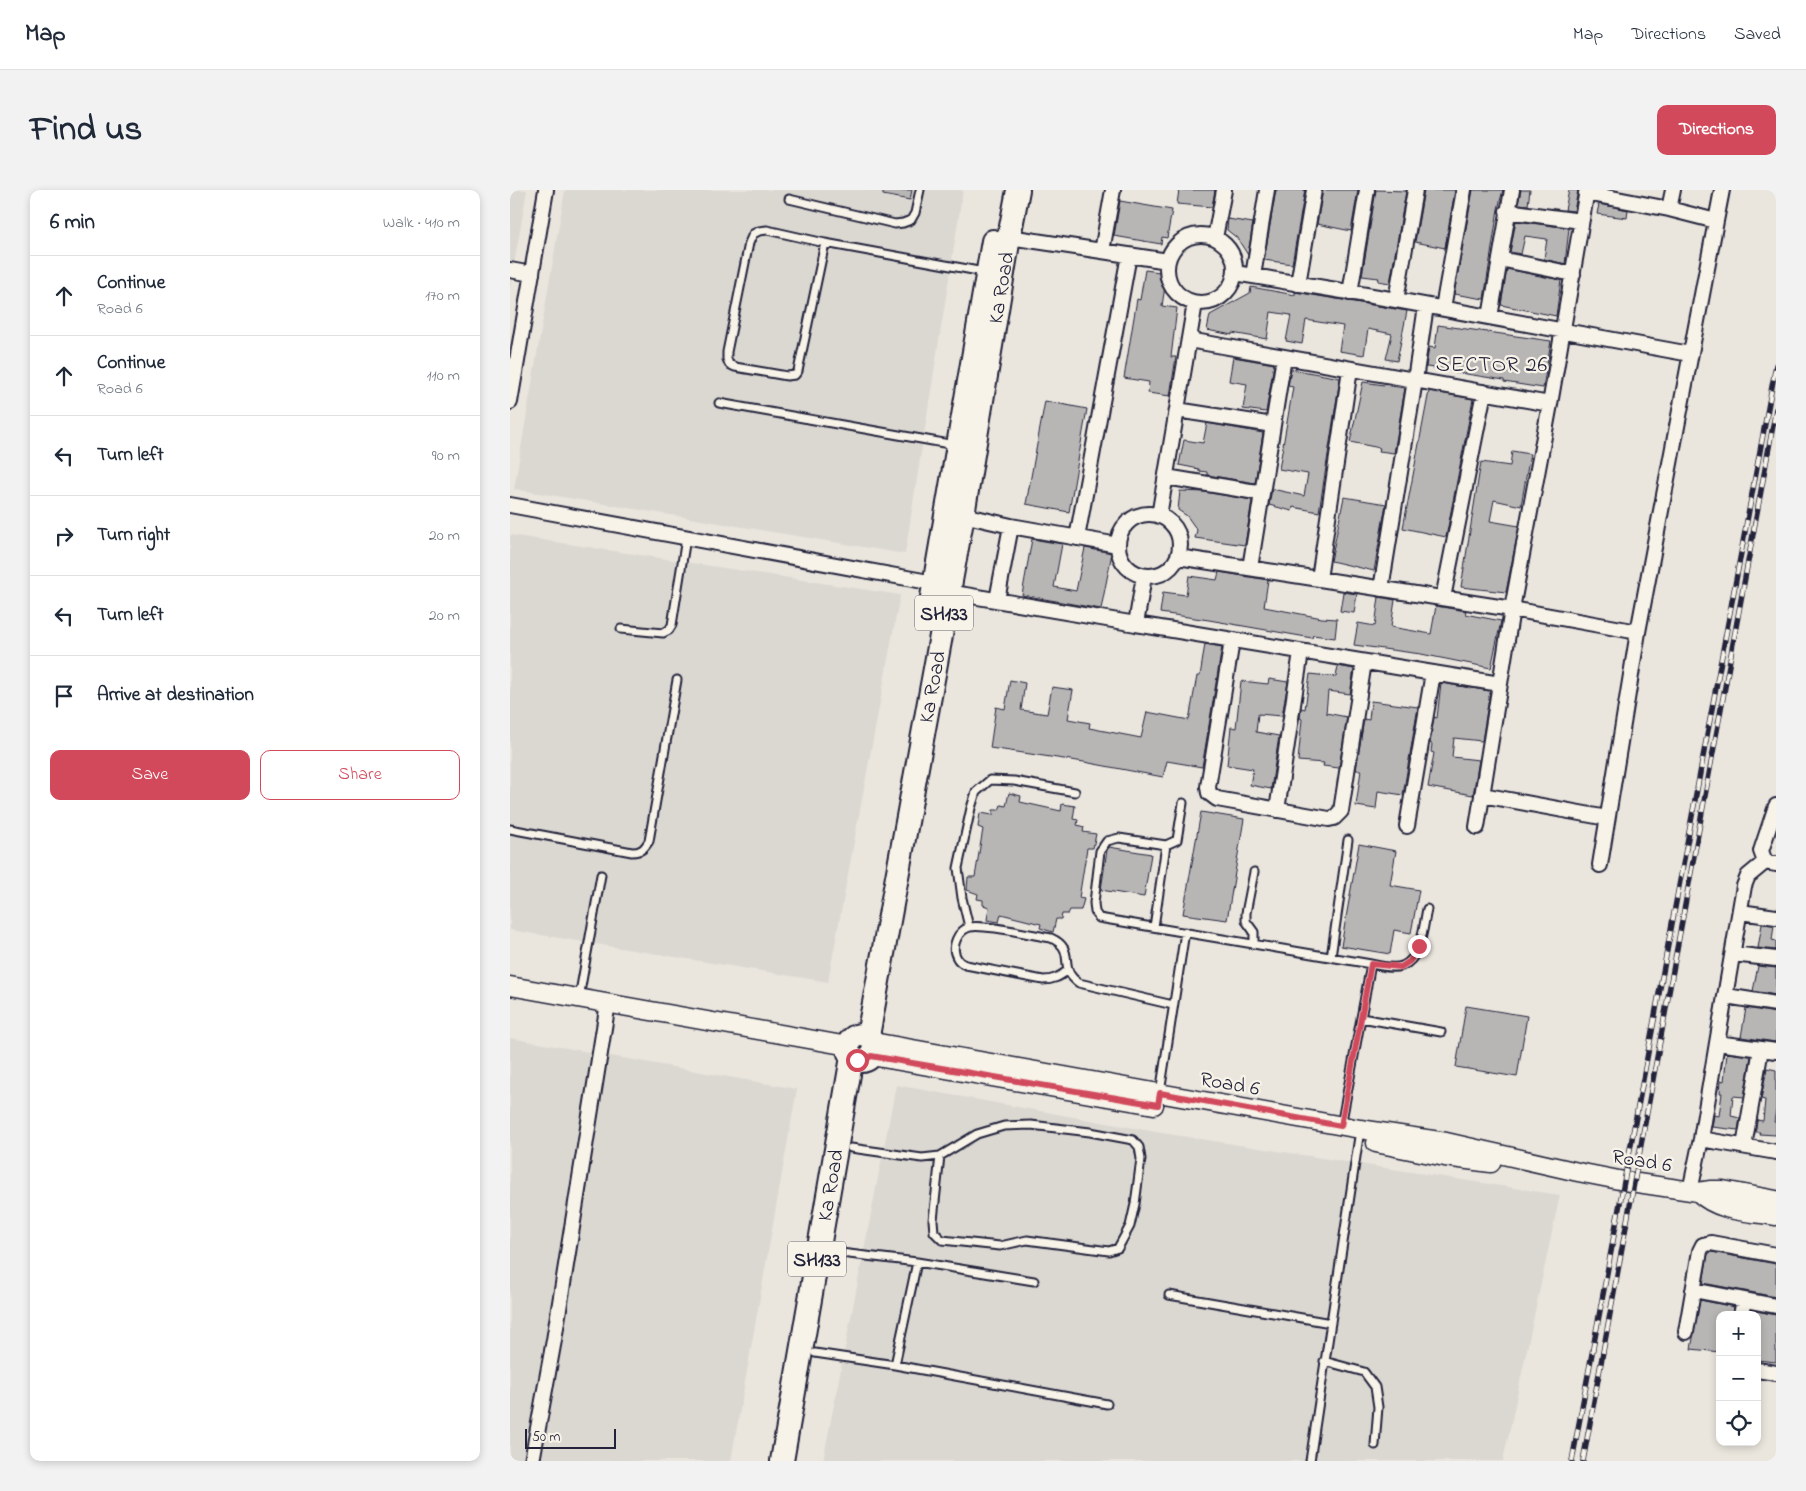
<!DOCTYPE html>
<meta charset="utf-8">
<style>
body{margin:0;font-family:"Indie Flower",sans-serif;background:#f2f2f3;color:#1f2937}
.controls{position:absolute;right:15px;bottom:15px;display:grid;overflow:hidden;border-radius:10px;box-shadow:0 2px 8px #0003}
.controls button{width:45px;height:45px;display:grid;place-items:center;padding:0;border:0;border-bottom:1px solid #e0e1e3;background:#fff;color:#1f2937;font:25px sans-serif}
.scale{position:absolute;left:15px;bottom:12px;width:91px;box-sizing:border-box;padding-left:5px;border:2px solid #22223b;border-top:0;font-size:14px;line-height:18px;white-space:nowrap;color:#22223b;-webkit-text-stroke:4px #f7f3e8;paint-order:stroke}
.stop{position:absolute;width:15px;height:15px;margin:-11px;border:4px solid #d1495b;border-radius:50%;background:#fff}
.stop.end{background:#d1495b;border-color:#fff;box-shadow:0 1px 5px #0008}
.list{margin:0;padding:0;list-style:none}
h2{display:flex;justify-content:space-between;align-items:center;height:65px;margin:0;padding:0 20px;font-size:21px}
h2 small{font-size:16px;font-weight:400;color:#747a83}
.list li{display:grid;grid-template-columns:32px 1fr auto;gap:15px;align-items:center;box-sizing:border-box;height:80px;padding:0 20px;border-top:1px solid #e0e1e3}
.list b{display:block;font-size:19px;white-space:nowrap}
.list p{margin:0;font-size:16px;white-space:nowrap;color:#747a83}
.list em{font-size:16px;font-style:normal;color:#747a83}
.actions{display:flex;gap:10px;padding:15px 20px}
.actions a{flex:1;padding:11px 0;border:1px solid #d1495b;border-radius:10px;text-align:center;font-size:18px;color:#d1495b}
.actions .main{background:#d1495b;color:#fff}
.icon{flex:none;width:28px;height:28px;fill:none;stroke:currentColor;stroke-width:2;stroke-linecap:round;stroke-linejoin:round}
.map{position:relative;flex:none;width:1266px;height:1271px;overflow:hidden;border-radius:10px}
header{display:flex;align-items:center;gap:30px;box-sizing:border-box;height:70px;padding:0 25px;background:#fff;border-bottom:1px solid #e0e1e3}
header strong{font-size:24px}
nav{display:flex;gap:28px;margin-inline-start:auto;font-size:18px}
.intro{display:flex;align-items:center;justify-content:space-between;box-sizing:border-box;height:120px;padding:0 30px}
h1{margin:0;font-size:35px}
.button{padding:12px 22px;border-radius:10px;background:#d1495b;color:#fff;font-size:18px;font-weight:700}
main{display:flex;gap:30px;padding:0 30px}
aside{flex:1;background:#fff;border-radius:10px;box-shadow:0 2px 8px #0003}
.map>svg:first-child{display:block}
.built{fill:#dbd8d2}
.building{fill:#b8b6b5;stroke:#22223b}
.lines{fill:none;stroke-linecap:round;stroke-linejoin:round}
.service-casing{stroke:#22223b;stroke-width:11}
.minor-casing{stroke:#22223b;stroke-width:18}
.tertiary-casing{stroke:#22223b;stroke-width:21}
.primary-casing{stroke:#22223b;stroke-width:26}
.service{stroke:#f7f3e8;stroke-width:7}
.minor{stroke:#f7f3e8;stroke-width:14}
.tertiary{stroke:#f7f3e8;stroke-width:18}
.primary{stroke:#f7f3e8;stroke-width:22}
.rail-casing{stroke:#22223b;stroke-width:5.5}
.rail{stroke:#f7f3e8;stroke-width:4;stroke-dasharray:11;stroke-linecap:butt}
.route{stroke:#d1495b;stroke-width:6}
.labels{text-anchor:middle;stroke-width:4.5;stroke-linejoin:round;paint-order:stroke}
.shield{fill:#f7f3e8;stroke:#62616f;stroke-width:1}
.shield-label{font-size:20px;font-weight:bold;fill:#22223b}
.street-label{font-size:21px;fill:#22223b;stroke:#f7f3e8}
.neighbourhood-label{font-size:22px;letter-spacing:1px;fill:#22223b;stroke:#f7f3e8}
</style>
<header>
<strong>Map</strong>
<nav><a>Map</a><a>Directions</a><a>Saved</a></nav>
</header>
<div class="intro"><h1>Find us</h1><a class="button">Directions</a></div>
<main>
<aside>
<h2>6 min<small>Walk · 410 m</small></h2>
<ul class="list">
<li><svg class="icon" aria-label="ahead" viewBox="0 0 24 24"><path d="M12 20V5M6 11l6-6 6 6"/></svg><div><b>Continue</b><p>Road 6</p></div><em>170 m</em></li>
<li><svg class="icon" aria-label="ahead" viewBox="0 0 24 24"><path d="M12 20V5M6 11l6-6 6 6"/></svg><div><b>Continue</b><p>Road 6</p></div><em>110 m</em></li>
<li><svg class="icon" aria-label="left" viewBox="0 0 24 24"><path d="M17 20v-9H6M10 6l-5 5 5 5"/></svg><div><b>Turn left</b></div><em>90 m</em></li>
<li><svg class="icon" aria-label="right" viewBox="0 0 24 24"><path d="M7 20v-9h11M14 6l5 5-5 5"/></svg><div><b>Turn right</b></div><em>20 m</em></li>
<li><svg class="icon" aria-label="left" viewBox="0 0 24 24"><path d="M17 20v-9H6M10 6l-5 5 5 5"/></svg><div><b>Turn left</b></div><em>20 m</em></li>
<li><svg class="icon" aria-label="arrive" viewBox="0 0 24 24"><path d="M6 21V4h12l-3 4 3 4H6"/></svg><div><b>Arrive at destination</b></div></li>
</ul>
<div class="actions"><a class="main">Save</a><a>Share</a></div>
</aside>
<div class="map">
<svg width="1266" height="1271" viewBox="0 0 1266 1271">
<rect width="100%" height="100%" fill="#eae6de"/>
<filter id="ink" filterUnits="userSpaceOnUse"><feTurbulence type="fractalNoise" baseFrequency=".02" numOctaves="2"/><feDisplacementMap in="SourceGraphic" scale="10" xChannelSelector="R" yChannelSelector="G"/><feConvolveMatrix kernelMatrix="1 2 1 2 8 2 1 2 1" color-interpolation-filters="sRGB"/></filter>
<g filter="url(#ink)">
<path class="built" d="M0 0H17L0 98Z
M55 0H453L395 364 4 299Z
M0 345 390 405 318 792 0 740Z
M0 848 287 899 221 1271H0Z
M386 895 652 943 1050 1005 993 1271H313Z"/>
<path class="building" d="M373 0H402L400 10 373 5Z
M669 0H705L702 17 667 14Z
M766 0H795L782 74 754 70Z
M813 0H848L841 41 807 34Z
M866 0 896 1 880 93 868 91 869 88 852 86Z
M914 0H945L935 58 905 52Z
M963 0H993L988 19 974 109 944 104Z
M1011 0H1020L1018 15 1008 14Z
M1059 0H1068L1064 21 1055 20Z
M610 11 662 20 657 48 652 47 651 54 604 46Z
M1089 14 1118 20 1117 28 1087 24Z
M718 29 743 33 738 65 727 48 717 40Z
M1006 31 1059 38 1055 74 1034 69 1037 49 1015 46 1011 64 1000 62Z
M997 79 1051 90 1046 126 991 115Z
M635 80 657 83 652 116 667 118 661 167H666L660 206 638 203 639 192 614 188 627 109 630 110Z
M741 97 785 105V102L897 121 887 171 876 169 882 144 858 139 854 165 829 161 833 136 796 130 792 154 776 151 781 125 761 122 757 149 722 143V145L697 140 700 125 740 103Z
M928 135 1041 151 1033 198 994 192V190L944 182 945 180 916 177 919 157 925 158Z
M723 167 764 174 756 222 733 219 737 194 719 191Z
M781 179 830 188 809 322 783 317 782 321 759 315 762 299 794 306 798 284 769 279 781 209 783 197 778 196Z
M853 192 895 198 884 263 869 261 870 258 840 252Z
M919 201 963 209 936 347 893 338Z
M535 211 577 219 559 322 516 314Z
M697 233 753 243 745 293 697 285V282L689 281V279L669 275 674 250 693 253Z
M1002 261 1020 264 1011 316 984 310 980 331 1009 336 996 402 951 397 971 272 1000 276Z
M670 301 695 302 742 310 735 355 685 348 687 340 677 326 668 320Z
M834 307 876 314 864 381 821 371Z
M522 349 552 354 544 397 566 401 575 358 602 363 591 419 512 405Z
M709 382 758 390 754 417 812 428 827 429 825 448 803 445 802 448 699 430 650 423 653 402 676 405 679 386 707 390Z
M833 402 847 404 844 423 830 421Z
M869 407 885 410 881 437 921 444 926 416 956 421 955 424 991 431 981 478 911 464 844 455 848 433 865 436Z
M695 454 712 457 692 577 657 571 653 587 574 572 480 558 486 517 495 519 500 490 515 493 511 520 537 524 542 497 563 500 558 529 580 533 579 538 631 548 637 522 679 530 687 486H690Z
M828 476 844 479 840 504 818 501 816 523 837 527 829 578 813 576 814 573 788 571 792 529 790 528 791 518 795 519 800 484 826 487Z
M759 489 778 492 772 526 748 524 746 542 769 546 761 599 740 595 743 579 717 575 721 537 726 538 731 491 758 494Z
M931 493 980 501 972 551 944 548 942 567 969 570 963 605 918 597 924 563 921 562 922 554 920 553 924 527 927 528Z
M861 511 908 517 893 605 868 601 866 619 846 616 851 580H846L854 529 859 530Z
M499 603 511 606 510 612 551 621 552 614 565 616 563 629 568 630 567 635 574 637 573 642 586 644 583 658H577L569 708 574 709 571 720H560L558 724H552L551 729H546L543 742 530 738 531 734 491 724 489 732 477 730 479 717 473 715V710L467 709 468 704 457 700 458 687H465L473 639 468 637 470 623 483 625V620H489L491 615 496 616Z
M691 622 734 629 717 730 673 724Z
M849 654 886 661 880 695 909 700 901 743 884 740 880 764 831 756Z
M599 657 641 664 634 707 591 700 597 660Z
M1252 734 1264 735 1262 750 1266 751V760L1248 758Z
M1248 776 1266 778V805L1243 801Z
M956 816 1017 826 1007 887 946 877Z
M1236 818 1266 823V852L1231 847Z
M1217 863 1241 866 1234 907 1223 906 1221 926 1230 928 1228 940 1202 937 1204 925 1209 926 1212 903H1210L1211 890 1214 891Z
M1257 878 1266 880V919L1264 932H1266V945L1249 944 1250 942H1245L1247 930 1253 931 1255 910 1251 909Z
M1201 1062 1266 1074V1107L1193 1093 1198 1064Z
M1190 1110 1224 1117 1222 1125H1210V1162L1181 1159Z
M1241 1120 1266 1125V1172L1247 1170V1125H1240Z"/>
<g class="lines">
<g class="service-casing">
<path id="service" d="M279 9 385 34 393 33 401 30 405 23 410 0
M315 53 288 181 285 185 277 186 225 177 219 174 217 169V162L239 53 243 44 249 41 257 40 315 53 474 82
M209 213 445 255
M111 439 153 443 159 440 162 435 176 348
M0 639 122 662C131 662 134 659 139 651L167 490
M656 655 667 650 673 613
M744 682 736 723V731L744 742V754
M459 737 452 708 448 678 461 618 466 602 480 590 504 591 565 602
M644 737 656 655 609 648 597 651 590 661 584 713 585 722 589 728 861 774C870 776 883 779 892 776 912 768 913 737 917 719
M821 767 838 650
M557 781C549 787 543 790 533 790L456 775C453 774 449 772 447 768 440 757 448 740 460 737 476 734 523 745 541 748 568 760 546 778 569 793L663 815
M69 808 91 685
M851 828 931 842
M650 903 675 742
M831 936 861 774
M341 958 412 968 430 966 467 944 494 936 521 935 580 942 623 950 629 957 631 969 625 1014 620 1036 608 1058 599 1061 517 1050 490 1056 432 1050 424 1042 423 1030 430 966
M322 1062 407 1072 385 1175
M407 1072 524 1091
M659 1105 821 1133
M305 1163 385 1175 597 1214
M814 1171 854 1182 865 1197 868 1217 865 1255
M800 1271 850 940"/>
</g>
<g class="minor-casing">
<path id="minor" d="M1076 3 1159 19 1163 0
M997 21 1071 31
M1206 31 1212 0
M657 79a34 34 0 1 1 68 0a34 34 0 1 1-68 0Z
M499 47 658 71
M705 48 714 0
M592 61 603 0
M990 69 1063 84
M0 80 22 84
M725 83 886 110 1180 164
M743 86 757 0
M788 94 804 0
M840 103 857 0
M886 110 905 0
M933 118 954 0
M980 127 1002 0
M679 150 1040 214
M0 212 36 0
M667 220 763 235
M656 287 752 303
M0 315 424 393
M608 355a31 31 0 1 1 62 0a31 31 0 1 1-62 0Z
M453 325 501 336 608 355
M649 326 685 113
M567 348 619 65
M668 367 1002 419 1128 442
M740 378 774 167
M634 386 626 434 990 494
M809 389 840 179
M871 399 905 190 916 116
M438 402 626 434
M933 408 974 202
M487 410 501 336
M722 451 698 597 699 603 707 609 819 629 824 628 831 621 854 472
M972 605 1097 628
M767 620 791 462
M897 636 923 483
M967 637 1002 419 1040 214 1077 0
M1255 672 1251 661 1266 616
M1090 675 1128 442 1206 31 1159 19
M1230 722 1266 727
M1223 764 1266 769
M1216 806 1266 814
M1207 853 1234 696 1238 686 1255 672 1266 674
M1191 949 1266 962
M1234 956 1251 859
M1180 1001 1191 949 1207 853 1266 861
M1183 1100 1266 1116
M1231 1125 1234 1110
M1176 1142 1190 1061 1193 1055 1201 1053 1266 1065
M1247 1180 1266 1183
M22 1271 44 1150 98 813"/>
</g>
<g class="tertiary-casing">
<path id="tertiary" d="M0 796 338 856
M363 852 850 939 936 952 1068 982 1114 991 1188 1002 1201 1000H1213L1266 1010
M361 866 644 915
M866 953 935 967 981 973
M1188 1002C1208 1022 1239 1022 1266 1026"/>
</g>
<g class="primary-casing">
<g id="primary">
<path d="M422 407 483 51"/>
<circle cx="351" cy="858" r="13"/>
<path id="s1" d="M358 846 453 325 499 47 508 0"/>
<path id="s2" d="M272 1271 342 867"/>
</g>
</g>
<use href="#service" class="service"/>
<use href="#minor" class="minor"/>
<use href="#tertiary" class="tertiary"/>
<use href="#primary" class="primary"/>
<g class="rail-casing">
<path id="rail" d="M1062 1271 1266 175
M1073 1271 1266 219"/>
</g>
<use href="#rail" class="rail"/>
</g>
</g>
<g class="lines" filter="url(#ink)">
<path class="route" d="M347 870H356L361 866 648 915 650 903 831 936 861 774 891 777 900 771 909 756"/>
</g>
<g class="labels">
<g class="shield">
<rect x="405" y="405.5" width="58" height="35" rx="4"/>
<rect x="278" y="1051.5" width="58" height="35" rx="4"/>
</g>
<g class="shield-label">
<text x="434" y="430">SH133</text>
<text x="307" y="1076">SH133</text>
</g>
<g class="street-label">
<text dy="7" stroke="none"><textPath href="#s1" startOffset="760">Ka Road</textPath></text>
<text dy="7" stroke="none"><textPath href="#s1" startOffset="355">Ka Road</textPath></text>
<text transform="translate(720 893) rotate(10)" y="7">Road 6</text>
<text transform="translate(1132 970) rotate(9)" y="7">Road 6</text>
<text dy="7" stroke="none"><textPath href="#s2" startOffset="280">Ka Road</textPath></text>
</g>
<g class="neighbourhood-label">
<text x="982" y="181">SECTOR 26</text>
</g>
</g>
</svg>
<div class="controls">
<button>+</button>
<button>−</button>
<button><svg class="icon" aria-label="locate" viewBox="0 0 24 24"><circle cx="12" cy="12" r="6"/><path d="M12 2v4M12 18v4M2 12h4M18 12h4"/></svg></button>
</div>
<div class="scale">50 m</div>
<div class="stop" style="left:347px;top:870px"></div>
<div class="stop end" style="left:909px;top:756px"></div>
</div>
</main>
